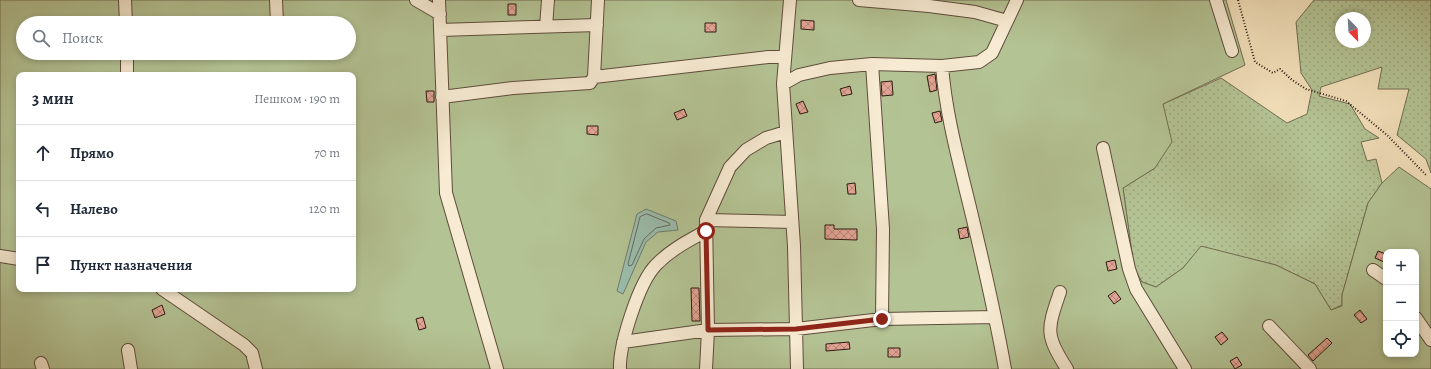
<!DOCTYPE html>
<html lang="ru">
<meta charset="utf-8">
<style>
body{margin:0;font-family:Alegreya,serif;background:#f6f6f7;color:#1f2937}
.controls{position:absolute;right:12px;bottom:12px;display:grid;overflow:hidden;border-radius:8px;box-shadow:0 2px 6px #0003}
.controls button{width:36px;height:36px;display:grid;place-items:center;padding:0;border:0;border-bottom:1px solid #e0e1e3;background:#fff;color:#1f2937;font:20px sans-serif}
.compass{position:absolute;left:1335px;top:12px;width:36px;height:36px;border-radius:50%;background:#fff;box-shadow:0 2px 6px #0003;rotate:156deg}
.stop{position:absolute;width:12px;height:12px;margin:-9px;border:3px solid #8f2418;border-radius:50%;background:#fff}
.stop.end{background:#8f2418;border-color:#fff;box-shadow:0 1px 4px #0008}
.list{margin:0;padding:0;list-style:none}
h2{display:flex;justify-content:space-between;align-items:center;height:52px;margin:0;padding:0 16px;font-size:17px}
h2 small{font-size:13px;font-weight:400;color:#747a83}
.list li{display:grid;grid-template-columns:26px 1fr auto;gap:12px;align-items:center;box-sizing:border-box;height:56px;padding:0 16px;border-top:1px solid #e0e1e3}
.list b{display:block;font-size:15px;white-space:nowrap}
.list em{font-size:13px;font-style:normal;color:#747a83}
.icon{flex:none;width:22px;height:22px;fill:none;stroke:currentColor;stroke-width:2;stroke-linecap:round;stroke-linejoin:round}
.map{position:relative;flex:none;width:1431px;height:369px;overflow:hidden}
.search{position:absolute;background:#fff;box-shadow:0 2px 6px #0003;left:16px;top:16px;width:340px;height:44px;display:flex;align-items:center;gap:10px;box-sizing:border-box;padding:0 14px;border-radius:22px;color:#747a83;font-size:15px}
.panel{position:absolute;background:#fff;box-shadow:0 2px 6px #0003;left:16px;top:72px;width:340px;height:220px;border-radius:8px}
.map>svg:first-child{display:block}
.grass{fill:url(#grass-dots);stroke:#716e52;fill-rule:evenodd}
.green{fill:#b4c394;stroke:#716e52;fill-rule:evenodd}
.water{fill:#9bbdad;stroke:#6f7c6f}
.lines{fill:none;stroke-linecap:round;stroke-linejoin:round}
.shore{stroke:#646c5f;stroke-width:1}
.building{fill:url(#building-cross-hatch);stroke:#2e1a11}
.minor-casing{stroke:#5f4c3c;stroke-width:14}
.path{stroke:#2e1a11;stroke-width:2;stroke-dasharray:1 2;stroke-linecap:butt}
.minor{stroke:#f7ebd3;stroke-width:12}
.route{stroke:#8f2418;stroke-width:5}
</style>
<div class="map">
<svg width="1431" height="369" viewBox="0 0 1431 369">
<defs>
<pattern id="grass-dots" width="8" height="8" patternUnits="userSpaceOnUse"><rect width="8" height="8" fill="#b4c394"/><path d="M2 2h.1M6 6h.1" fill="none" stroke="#9ba77f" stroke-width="1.8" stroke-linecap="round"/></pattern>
<pattern id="building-cross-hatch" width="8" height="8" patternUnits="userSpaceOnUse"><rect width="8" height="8" fill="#e2a494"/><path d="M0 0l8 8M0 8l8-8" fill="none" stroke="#b88577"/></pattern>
</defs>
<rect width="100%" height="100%" fill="#f2e0bb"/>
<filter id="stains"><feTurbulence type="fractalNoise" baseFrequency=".005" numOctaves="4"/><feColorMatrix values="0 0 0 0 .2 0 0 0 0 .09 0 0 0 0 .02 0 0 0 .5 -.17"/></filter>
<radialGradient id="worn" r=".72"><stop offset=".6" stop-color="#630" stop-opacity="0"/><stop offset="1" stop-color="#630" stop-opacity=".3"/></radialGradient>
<path class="grass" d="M1314 0H1431V173L1426 159 1397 135 1409 89H1378L1382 67 1321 87 1319 96 1350 104 1365 129 1379 138 1361 142 1367 161 1376 159 1382 183 1368 203 1342 295V305L1331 310 1315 284 1276 265 1201 247 1183 268 1156 287 1142 282 1134 268 1123 188 1155 168 1163 104 1221 78 1287 123 1307 114 1312 90 1301 73 1296 22ZM1341 18H1365V42H1341Z"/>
<path class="green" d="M0 0H1226L1245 65 1163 104 1172 142 1155 168 1123 188 1134 268 1142 282 1156 287 1183 268 1201 246 1276 265 1315 284 1331 310 1342 306V295L1368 203 1382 183 1399 167 1431 189V369H0ZM23 23H349V53H23ZM19 75H353V289H19ZM1386 252H1416V354H1386Z"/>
<path class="water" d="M646 209 676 221 678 230 658 232 646 242 623 294 617 291 637 214Z"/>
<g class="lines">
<path class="shore" d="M647 214 669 223 670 225 656 228 644 239 632 265 629 266 628 264 640 217Z"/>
</g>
<path class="building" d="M508 4H516V15H508Z
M801 20 814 21V30L801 29Z
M705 23H716V32H705Z
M935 74 937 90 930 92 927 76Z
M892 81 893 95 882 96 881 82Z
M850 86 852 94 842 96 840 89Z
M426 91H434V102H427Z
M803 101 808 112 800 114 796 104Z
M684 109 687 116 677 120 674 113Z
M940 111 942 121 935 123 932 113Z
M587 126H598V135L587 134Z
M855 183 856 194H848L847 184Z
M825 225H834V229H857V240L825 239Z
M967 227 969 237 960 239 958 229Z
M1378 251 1386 254 1384 262 1375 258Z
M1115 260 1117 269 1108 271 1106 262Z
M691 288H699L700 321H692Z
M1115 291 1121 299 1114 304 1108 296Z
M162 305 165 314 155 318 152 310Z
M1360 310 1367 319 1361 323 1354 315Z
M423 317 426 328 419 330 416 319Z
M1222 332 1228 339 1221 345 1215 337Z
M1327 338 1332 343 1313 361 1308 355Z
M849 342 850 349 826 351V344Z
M888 348H900V357H888Z
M1237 357 1242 365 1235 369 1230 361Z"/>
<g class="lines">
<g class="minor-casing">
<path id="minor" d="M125 0 126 23
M276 0 277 23
M416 0 440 14
M439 0 446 193 497 369
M598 0 594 77 768 57H785
M790 0 783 84 794 246 797 369
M859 0 929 6 975 12 1007 21
M1216 0 1232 51
M546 27 548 0
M440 30 597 25
M127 53V75
M872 64 883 229 882 319
M942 66C946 118 961 169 973 220 985 270 996 319 1005 369
M783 84 799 75 830 68 872 64 942 66 979 62 992 53 1017 0
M442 97 513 88 590 83 594 77
M1103 148 1129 269 1136 289 1185 369
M706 220 792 222
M0 256 19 259
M1373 270 1386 279
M162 289 244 345 252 353 256 369
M1060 292C1047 330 1045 334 1067 369
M1416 318 1431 340
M1269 326 1310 369
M623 342 708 330 796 329 882 319 995 317
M128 350 131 369
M41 363 43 369
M620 369C619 345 639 282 656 265 670 250 688 241 706 231
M706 369 708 330 706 220 730 167 746 150 766 138 786 132"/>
</g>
<path class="path" d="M1238 0 1255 62 1273 73 1280 69 1292 80 1306 89 1346 101 1387 135 1427 176"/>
<use href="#minor" class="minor"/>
</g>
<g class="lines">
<path class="route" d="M706 231 708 330 796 329 882 319"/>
</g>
<rect width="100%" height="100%" filter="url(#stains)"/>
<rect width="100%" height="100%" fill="url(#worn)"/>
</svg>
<div class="controls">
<button>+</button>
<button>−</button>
<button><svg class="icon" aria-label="locate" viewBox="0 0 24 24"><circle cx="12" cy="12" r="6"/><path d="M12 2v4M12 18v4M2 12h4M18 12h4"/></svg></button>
</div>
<svg class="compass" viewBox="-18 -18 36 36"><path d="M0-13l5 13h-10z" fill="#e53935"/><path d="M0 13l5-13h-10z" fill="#747a83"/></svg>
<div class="stop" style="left:706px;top:231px"></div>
<div class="stop end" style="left:882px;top:319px"></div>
<div class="search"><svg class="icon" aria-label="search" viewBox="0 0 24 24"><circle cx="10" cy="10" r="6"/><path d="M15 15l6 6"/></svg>Поиск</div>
<section class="panel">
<h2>3 мин<small>Пешком · 190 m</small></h2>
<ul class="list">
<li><svg class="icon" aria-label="ahead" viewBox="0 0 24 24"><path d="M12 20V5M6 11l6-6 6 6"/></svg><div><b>Прямо</b></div><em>70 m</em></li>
<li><svg class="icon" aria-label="left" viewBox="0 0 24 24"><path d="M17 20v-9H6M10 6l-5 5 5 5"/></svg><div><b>Налево</b></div><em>120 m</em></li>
<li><svg class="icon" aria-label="arrive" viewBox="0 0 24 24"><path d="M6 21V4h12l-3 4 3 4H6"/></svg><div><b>Пункт назначения</b></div></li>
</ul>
</section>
</div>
